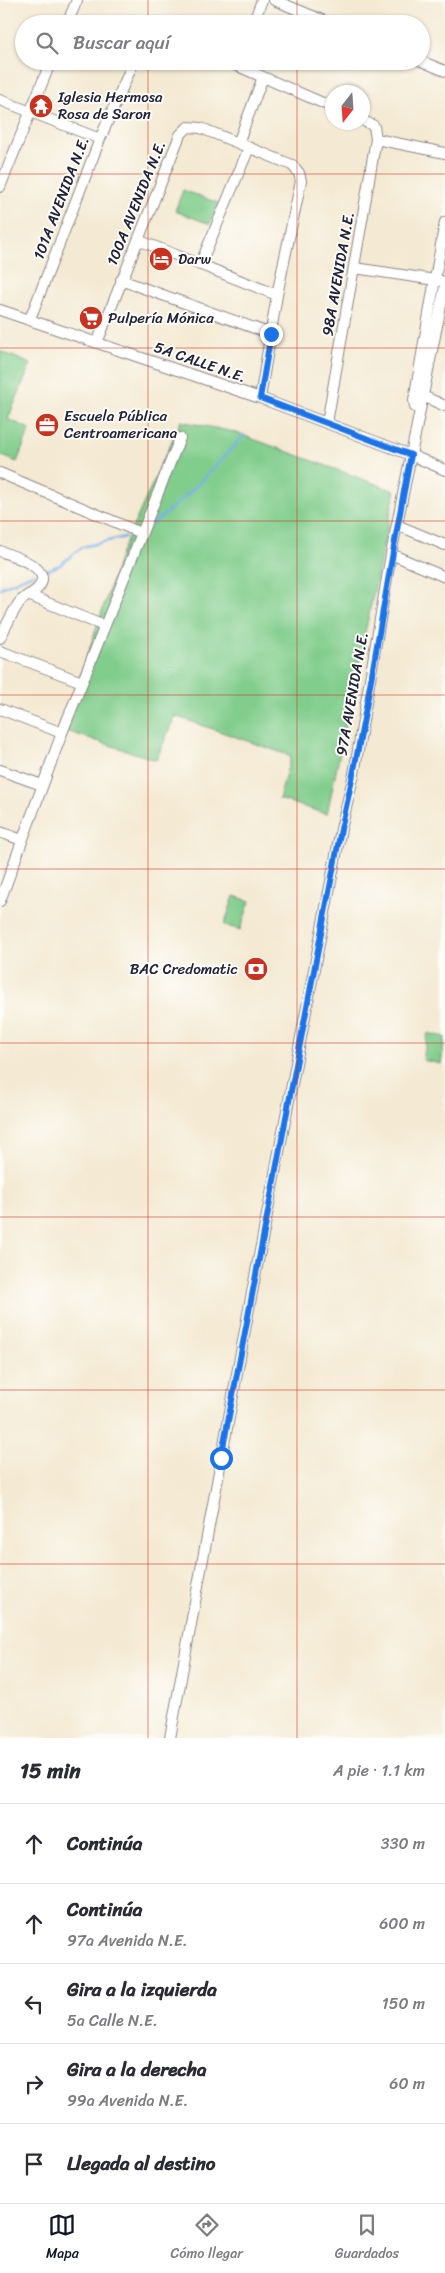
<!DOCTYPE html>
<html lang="es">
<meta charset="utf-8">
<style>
body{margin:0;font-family:Sriracha,sans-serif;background:#f2f2f3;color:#2b2b33}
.compass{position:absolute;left:325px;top:85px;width:45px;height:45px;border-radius:50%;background:#fff;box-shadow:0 1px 4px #0004;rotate:197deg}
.stop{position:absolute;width:15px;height:15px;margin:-11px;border:4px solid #1a73e8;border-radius:50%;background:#fff}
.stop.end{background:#1a73e8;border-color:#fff;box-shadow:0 1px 5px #0008}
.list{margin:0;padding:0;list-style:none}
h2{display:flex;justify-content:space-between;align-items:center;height:65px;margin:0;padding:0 20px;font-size:21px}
h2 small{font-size:16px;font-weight:400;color:#7c7c81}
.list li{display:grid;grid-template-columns:32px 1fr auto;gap:15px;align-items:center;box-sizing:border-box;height:80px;padding:0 20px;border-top:1px solid #e1e1e2}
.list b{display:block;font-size:19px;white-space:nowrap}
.list p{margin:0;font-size:16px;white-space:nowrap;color:#7c7c81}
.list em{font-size:16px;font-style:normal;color:#7c7c81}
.icon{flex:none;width:28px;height:28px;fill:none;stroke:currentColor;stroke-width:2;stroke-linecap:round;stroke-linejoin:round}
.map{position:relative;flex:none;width:445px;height:1738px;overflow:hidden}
.search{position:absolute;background:#fff;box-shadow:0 1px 4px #0004;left:15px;right:15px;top:15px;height:55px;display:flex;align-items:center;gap:12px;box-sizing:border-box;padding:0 18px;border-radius:28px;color:#7c7c81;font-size:19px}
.sheet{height:465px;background:#fff}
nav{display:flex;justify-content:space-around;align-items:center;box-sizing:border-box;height:70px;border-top:1px solid #e1e1e2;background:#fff;font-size:14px;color:#7c7c81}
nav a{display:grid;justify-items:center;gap:2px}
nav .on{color:#111827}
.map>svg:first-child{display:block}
.green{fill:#81cd8c;stroke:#527864}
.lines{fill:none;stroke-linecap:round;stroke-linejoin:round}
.stream{stroke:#79b1e9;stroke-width:2.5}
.minor-casing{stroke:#8b8686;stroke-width:12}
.minor{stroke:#fff;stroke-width:10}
.route{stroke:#1a73e8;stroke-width:6}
.grid{fill:none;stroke:#c8321e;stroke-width:1;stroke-opacity:0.55}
.labels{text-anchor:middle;stroke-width:4;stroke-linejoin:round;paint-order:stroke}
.poi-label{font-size:15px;fill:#22223b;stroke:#fdfcf7;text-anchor:start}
.street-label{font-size:15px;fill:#22223b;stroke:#fdfcf7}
</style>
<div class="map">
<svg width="445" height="1738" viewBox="0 0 445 1738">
<rect width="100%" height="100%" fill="#fdfcf7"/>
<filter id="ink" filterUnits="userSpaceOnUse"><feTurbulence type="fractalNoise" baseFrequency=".02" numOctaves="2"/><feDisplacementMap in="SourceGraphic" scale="10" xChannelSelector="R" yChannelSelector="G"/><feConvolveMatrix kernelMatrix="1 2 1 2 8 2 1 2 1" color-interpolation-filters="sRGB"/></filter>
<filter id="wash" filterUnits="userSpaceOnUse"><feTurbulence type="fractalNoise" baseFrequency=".0096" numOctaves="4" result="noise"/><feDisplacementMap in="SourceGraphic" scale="20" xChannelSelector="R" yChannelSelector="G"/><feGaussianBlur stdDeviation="1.12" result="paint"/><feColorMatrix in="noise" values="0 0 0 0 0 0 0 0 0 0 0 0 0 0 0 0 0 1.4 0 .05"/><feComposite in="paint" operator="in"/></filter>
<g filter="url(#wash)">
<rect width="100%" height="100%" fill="#f4e9d2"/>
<path class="green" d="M183 190 218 203 210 224 175 211Z
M0 351 31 364 8 419 30 429 17 462 0 455Z
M181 421 234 432 395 491 327 814 279 799 291 756 175 716 156 760 63 730 121 553Z
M234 896 250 901 240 930 224 925Z
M428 1033 445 1037 441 1064 423 1060Z"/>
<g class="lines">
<path class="stream" d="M148 527C184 502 215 467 244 435
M45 571 60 565 82 547 125 537
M0 588 33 574"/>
</g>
</g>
<g filter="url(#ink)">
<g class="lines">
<g class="minor-casing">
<path id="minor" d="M274 0 332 24
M67 24 77 0
M253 24 262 0
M226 61 332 107
M421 61 445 71
M0 100 100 139
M376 139 445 153
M238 143 263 77
M0 187 51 61
M138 240 277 295
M200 265 249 148
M355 268 442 281
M121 280 271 334
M0 310 260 398 411 455 445 470
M30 319 100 139 134 61
M97 343 180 135 188 127 201 128 292 165 299 173 301 181 277 295 260 398
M423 396 445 406
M420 409 415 407 414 400 445 222
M327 423 376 139 374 126 362 120
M0 473 141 533
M397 525 445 545
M0 551C13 556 55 568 38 588 33 594 24 596 19 603 12 613 6 626 0 638
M391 554 445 577
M28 595 104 626
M0 651 82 682
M0 709 62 733
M0 770 42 785
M0 832 22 840
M0 901 62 733 180 438
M170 1738 250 1303 341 829 354 774 391 554 445 286"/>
</g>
<use href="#minor" class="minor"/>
</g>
</g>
<g class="lines" filter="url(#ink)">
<path class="route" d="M221 1458 341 829C370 706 386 579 411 455L260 398 271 334"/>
</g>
<path class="grid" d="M148 0V24M297 0V24M148 61V1738M297 61V1738M0 174H445M0 348H445M0 521H445M0 695H445M0 869H445M0 1043H445M0 1217H445M0 1390H445M0 1564H445"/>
<defs>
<g id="temple-disc" transform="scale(1.25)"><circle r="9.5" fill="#c8321e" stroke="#fdfcf7"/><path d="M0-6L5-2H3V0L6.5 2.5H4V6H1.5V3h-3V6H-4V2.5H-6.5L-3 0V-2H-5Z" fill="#fff"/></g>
<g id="hotel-disc" transform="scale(1.25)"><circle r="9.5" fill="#c8321e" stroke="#fdfcf7"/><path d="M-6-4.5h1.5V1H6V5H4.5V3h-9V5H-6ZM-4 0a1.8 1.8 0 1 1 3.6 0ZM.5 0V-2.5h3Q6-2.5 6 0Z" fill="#fff"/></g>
<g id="supermarket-disc" transform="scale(1.25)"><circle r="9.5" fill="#c8321e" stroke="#fdfcf7"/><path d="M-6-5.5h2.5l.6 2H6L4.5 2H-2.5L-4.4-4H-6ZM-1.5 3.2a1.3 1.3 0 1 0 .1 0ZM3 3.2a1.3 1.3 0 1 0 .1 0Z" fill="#fff"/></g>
<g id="office-disc" transform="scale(1.25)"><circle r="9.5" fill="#c8321e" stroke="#fdfcf7"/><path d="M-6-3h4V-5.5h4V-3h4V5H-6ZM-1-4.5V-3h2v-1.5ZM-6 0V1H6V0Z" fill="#fff"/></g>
<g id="bank-disc" transform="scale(1.25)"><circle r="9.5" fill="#c8321e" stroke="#fdfcf7"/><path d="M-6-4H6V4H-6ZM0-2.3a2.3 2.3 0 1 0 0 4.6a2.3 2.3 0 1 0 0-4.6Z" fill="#fff"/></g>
</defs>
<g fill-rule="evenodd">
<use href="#temple-disc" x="41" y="106"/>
<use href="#hotel-disc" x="161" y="259"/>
<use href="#supermarket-disc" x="91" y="318"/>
<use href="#office-disc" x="47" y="425"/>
<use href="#bank-disc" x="256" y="969"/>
</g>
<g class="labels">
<g class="poi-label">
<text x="58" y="102">Iglesia Hermosa<tspan x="58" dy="17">Rosa de Saron</tspan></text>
<text x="178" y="264">Darw</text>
<text x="108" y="323">Pulpería Mónica</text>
<text x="64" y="421">Escuela Pública<tspan x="64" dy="17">Centroamericana</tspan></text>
<text x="238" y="974" text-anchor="end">BAC Credomatic</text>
</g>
<g class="street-label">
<text transform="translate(61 198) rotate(-69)" y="5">101A AVENIDA N.E.</text>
<text transform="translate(136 203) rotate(-68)" y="5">100A AVENIDA N.E.</text>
<text transform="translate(338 274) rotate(-80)" y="5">98A AVENIDA N.E.</text>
<text transform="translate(200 362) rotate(19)" y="5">5A CALLE N.E.</text>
<text transform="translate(352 694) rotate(-80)" y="5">97A AVENIDA N.E.</text>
</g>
</g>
</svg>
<svg class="compass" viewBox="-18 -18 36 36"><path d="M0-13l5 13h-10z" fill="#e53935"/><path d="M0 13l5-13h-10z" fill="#7c7c81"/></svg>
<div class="stop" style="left:221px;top:1458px"></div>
<div class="stop end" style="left:271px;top:334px"></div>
<div class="search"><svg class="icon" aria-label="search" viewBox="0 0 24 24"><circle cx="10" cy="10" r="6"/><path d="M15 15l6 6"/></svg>Buscar aquí</div>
</div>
<section class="sheet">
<h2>15 min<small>A pie · 1.1 km</small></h2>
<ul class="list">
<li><svg class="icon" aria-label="ahead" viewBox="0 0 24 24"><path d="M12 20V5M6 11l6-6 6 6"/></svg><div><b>Continúa</b></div><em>330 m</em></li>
<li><svg class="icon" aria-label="ahead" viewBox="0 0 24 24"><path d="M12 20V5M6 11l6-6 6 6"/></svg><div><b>Continúa</b><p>97a Avenida N.E.</p></div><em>600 m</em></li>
<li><svg class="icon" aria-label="left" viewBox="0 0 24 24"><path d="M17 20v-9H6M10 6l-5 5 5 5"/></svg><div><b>Gira a la izquierda</b><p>5a Calle N.E.</p></div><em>150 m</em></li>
<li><svg class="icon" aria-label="right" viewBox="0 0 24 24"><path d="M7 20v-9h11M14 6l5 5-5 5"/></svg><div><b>Gira a la derecha</b><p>99a Avenida N.E.</p></div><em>60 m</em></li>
<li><svg class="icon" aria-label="arrive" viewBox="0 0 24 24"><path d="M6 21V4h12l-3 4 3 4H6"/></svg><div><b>Llegada al destino</b></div></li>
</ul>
</section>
<nav>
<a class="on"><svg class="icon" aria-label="map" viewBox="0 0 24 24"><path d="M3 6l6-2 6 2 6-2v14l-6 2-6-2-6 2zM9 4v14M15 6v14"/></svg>Mapa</a>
<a><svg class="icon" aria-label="directions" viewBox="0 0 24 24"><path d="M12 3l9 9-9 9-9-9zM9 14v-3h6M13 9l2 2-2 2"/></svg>Cómo llegar</a>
<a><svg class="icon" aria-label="saved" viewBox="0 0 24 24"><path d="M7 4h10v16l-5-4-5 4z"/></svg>Guardados</a>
</nav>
